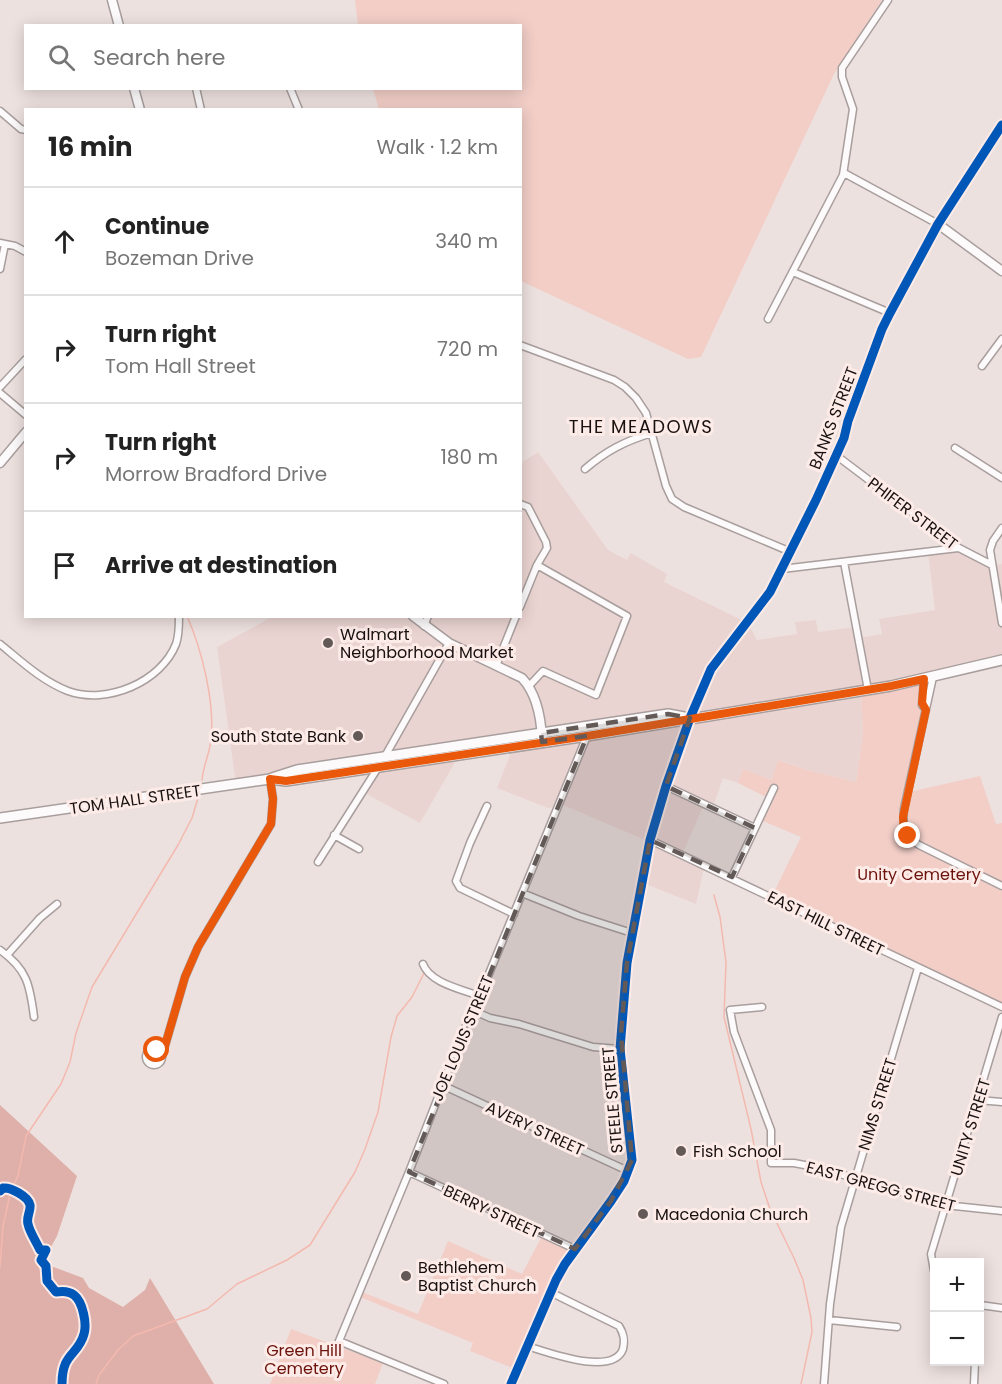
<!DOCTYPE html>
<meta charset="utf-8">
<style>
body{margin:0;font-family:Poppins,sans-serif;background:#f6f6f6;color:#222}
.controls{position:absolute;right:18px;bottom:18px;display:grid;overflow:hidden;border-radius:0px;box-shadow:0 3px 15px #0003}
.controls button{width:54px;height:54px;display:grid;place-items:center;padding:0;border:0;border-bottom:2px solid #e0e0e0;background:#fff;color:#222;font:30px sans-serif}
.stop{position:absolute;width:18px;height:18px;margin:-14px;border:4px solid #ea580c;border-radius:50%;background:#fff}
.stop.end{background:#ea580c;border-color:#fff;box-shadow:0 2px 6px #0008}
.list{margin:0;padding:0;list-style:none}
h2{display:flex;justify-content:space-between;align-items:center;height:78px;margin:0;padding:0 24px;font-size:26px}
h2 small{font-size:20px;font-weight:400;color:#767676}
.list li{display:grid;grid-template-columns:39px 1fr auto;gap:18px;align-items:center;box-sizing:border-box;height:108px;padding:0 24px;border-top:2px solid #e0e0e0}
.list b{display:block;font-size:22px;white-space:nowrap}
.list p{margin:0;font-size:20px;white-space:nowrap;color:#767676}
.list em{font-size:20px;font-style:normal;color:#767676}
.icon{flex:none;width:33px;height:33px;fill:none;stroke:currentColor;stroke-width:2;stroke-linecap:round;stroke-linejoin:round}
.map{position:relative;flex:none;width:1002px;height:1384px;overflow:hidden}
.search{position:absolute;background:#fff;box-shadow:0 3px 15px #0003;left:24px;top:24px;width:498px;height:66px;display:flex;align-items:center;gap:15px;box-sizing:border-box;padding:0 21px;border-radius:0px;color:#767676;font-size:22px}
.panel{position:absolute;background:#fff;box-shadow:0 3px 15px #0003;left:24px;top:108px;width:498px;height:510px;border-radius:0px}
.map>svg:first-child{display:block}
.built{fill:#ead4d1}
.green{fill:#f2cec7}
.forest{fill:#dfb0a9}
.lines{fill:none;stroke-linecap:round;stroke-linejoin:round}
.stream{stroke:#f3b9af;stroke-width:1.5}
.street-casing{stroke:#a89e9d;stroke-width:9}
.secondary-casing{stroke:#a89e9d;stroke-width:11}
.primary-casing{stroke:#a89e9d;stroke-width:12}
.street{stroke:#fcfafa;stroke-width:6}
.secondary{stroke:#fcfafa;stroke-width:8}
.primary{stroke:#fcfafa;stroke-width:9}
.cycleway-casing{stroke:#fdebe8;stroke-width:13}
.cycleway{stroke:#0057b8;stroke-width:9}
.route{stroke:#ea580c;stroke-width:8}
.marked{fill:#635a58;fill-opacity:0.2;stroke:#635a58;stroke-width:4.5;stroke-dasharray:12 8;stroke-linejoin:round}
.poi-dot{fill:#635a58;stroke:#fdebe8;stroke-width:2}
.labels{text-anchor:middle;stroke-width:6;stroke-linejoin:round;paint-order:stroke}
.street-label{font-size:16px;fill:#181110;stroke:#fdebe8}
.poi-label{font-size:16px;fill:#181110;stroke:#fdebe8;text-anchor:start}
.park-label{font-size:16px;fill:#6c120b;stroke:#fdebe8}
.neighbourhood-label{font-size:18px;letter-spacing:1.5px;fill:#181110;stroke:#fdebe8}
</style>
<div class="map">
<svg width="1002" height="1384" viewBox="0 0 1002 1384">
<rect width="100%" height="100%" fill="#ede1df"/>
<path class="built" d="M538 452 608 550 627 560 631 553 667 574 664 582 748 623 757 640 797 634 795 622 816 620 818 632 855 627 858 638 882 634 879 619 935 610 928 552 955 548 990 566 1002 564V658L861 690 863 734 856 782 807 770 779 760 772 780 743 769 738 783 723 778 713 807 702 809 684 850 704 868 696 904 643 883 650 842 563 805 548 808 497 788 514 745 461 752 420 823 361 791 377 765 376 761 236 784 217 647 272 617 520 616 521 463Z"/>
<path class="green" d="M355 0H882L834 74 701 357 688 359 521 281 520 110 379 109 373 89 520 88V26L358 25Z
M922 681 925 710 909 792 980 776 996 824 1002 823V1006L772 896 801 837 760 820 770 799 738 783 743 769 772 780 778 760 807 770 856 782 863 734 861 693Z
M542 1236 571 1250 515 1369 470 1351 473 1343 360 1297 362 1292 418 1314 448 1241 522 1274Z
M291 1329 383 1363 375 1384H270Z"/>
<path class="forest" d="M0 1105 77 1176 57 1236 46 1256 51 1266 83 1278 89 1288 123 1307 145 1290 150 1278 214 1384H0Z"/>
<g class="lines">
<path class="stream" d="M187 616C202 650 215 703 211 739 210 753 203 766 202 780
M714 895 720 917 726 962 724 1017 751 1129 761 1182 770 1209 794 1258 803 1280 811 1318 812 1332 801 1384
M0 1267 3 1226 11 1190 18 1176 26 1136 61 1084 70 1062 76 1033 92 987 178 845 192 818 198 798
M96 1384 99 1375 118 1350 133 1336 207 1309 237 1284 287 1260 310 1245 355 1172 365 1149 378 1112 391 1037 397 1016 412 997 425 971"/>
<g class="street-casing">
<path id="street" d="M196 88 201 110
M290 88 299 110
M0 111 21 129 26 130
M844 173 938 224
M0 243 15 246 26 252
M0 269 5 244
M793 272 890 313
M768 319 843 175 853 109 842 77V68L888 0
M520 345 614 380 625 387 636 398 646 413 666 486 672 499 684 507 791 552
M982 366 1002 339
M0 387 26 359
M0 393 26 415
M955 448 1002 478
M837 456 959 548 992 565
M585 469C606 451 625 441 652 433
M520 504 528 507 546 542 547 548 537 565 520 607
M1002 528 993 541 990 550 1002 623
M844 562 868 690
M782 569 958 548
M424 626 428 616
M0 644C21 661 42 681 68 691 107 705 161 682 176 644 179 636 179 625 179 616
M496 666 516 616
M933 677 904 809C902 826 904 836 919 845L1002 886
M924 679 922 705 926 710
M529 686 543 671 596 695 627 616 537 565
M384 758 449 643
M666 786 755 828
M487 806 470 843 456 881 460 888 514 914
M334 835 359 849
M650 840 1002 1007
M318 862 379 766
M732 877 774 788
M522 893 579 916 632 933
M0 950C27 969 30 985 34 1017
M7 955 40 918 57 904
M423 964C430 983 461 989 479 996
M762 1007 730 1010 734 1032 771 1130V1163H794L820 1168 945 1205 1002 1211
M472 1010 490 1018 519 1024 593 1047 620 1049
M146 1057a8 8 0 1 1 16 0a8 8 0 1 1-16 0Z
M162 1056 185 977 198 947 271 824 273 799 270 779
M442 1085 628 1171
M978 1100 1002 1102
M409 1172 575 1249
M934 1271 931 1254 1002 1017
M980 1305 1002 1308
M829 1320 897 1327
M527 1346C547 1352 613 1377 623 1349 625 1340 624 1334 619 1326L550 1292
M444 1384 339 1341 409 1172 472 1010 488 976 587 736
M824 1384 830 1304 841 1227 918 968
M974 1384 975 1362"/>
</g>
<g class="secondary-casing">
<path id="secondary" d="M112 0 119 26
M134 88 140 110
M938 224 1002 271
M0 463 26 432
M413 616 449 643 522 678C537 694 541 717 542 739
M511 1384 556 1280 565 1264 611 1201 624 1181 632 1160 620 1049 627 963 650 840 666 786 690 718 711 669 770 592 816 500 844 438 848 421 882 329 890 313 938 224 1002 125"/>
</g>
<g class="primary-casing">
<path id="primary" d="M272 778 297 770 668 714 684 717
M0 818 270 779 286 781 587 736 891 686 1002 660"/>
</g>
<use href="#street" class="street"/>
<use href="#secondary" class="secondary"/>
<use href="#primary" class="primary"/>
<g class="cycleway-casing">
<path id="cycleway" d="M0 1191 3 1188C10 1187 28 1196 30 1205 31 1211 26 1217 28 1224 30 1233 36 1241 40 1250H46L41 1260 46 1266 47 1281 56 1292C62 1291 69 1291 74 1295 83 1302 87 1324 84 1334 78 1356 62 1352 62 1384
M511 1384 556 1280 565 1264 611 1201 624 1181 632 1160 620 1049 627 963 650 840 666 786 690 718 711 669 770 592 816 500 844 438 848 421 882 329 890 313 938 224 1002 125"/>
</g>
<use href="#cycleway" class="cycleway"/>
</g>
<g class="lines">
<path class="route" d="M157 1050 162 1056 185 977 198 947 271 824 273 799 270 779 286 781 587 736 891 686 924 679 922 703 926 710 903 817 904 831 908 836"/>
</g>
<path class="marked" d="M668 714 690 718 666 786 755 828 732 877 650 840 627 963 621 1034 632 1160 611 1201 575 1249 409 1172 587 736 542 742 541 733Z"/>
<g class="poi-dot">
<circle cx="328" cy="643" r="6"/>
<circle cx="358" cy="736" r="6"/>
<circle cx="681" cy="1151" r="6"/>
<circle cx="643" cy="1214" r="6"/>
<circle cx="406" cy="1276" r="6"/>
</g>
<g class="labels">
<g class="street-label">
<text transform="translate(833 418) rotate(-69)" y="6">BANKS STREET</text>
<text transform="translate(913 513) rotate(37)" y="6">PHIFER STREET</text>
<text transform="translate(135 799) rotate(-8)" y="6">TOM HALL STREET</text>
<text transform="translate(826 923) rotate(26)" y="6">EAST HILL STREET</text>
<text transform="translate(462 1038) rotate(-67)" y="6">JOE LOUIS STREET</text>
<text transform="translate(612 1100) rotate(-95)" y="6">STEELE STREET</text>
<text transform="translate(877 1104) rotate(-73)" y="6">NIMS STREET</text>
<text transform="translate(970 1127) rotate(-73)" y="6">UNITY STREET</text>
<text transform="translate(535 1128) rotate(25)" y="6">AVERY STREET</text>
<text transform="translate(881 1186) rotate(15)" y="6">EAST GREGG STREET</text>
<text transform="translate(492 1211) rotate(25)" y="6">BERRY STREET</text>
</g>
<g class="poi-label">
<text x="340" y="640">Walmart<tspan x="340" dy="18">Neighborhood Market</tspan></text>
<text x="346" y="742" text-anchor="end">South State Bank</text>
<text x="693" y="1157">Fish School</text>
<text x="655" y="1220">Macedonia Church</text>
<text x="418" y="1273">Bethlehem<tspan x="418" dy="18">Baptist Church</tspan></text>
</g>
<g class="park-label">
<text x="919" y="880">Unity Cemetery</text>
<text x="304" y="1356">Green Hill<tspan x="304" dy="18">Cemetery</tspan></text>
</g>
<g class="neighbourhood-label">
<text x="641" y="433">THE MEADOWS</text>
</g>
</g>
</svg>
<div class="controls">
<button>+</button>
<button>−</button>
</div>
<div class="stop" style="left:157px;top:1050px"></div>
<div class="stop end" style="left:908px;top:836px"></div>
<div class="search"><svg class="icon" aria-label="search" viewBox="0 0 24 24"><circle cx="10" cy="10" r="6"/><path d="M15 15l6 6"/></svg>Search here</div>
<section class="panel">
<h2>16 min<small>Walk · 1.2 km</small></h2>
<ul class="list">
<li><svg class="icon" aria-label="ahead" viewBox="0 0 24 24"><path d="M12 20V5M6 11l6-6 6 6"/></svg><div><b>Continue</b><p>Bozeman Drive</p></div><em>340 m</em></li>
<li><svg class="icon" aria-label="right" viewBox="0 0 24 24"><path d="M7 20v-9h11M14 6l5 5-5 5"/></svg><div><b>Turn right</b><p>Tom Hall Street</p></div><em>720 m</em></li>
<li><svg class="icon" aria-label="right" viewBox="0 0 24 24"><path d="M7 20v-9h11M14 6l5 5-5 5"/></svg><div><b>Turn right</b><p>Morrow Bradford Drive</p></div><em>180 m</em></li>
<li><svg class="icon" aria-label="arrive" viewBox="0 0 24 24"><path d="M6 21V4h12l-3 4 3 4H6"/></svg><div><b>Arrive at destination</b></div></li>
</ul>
</section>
</div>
